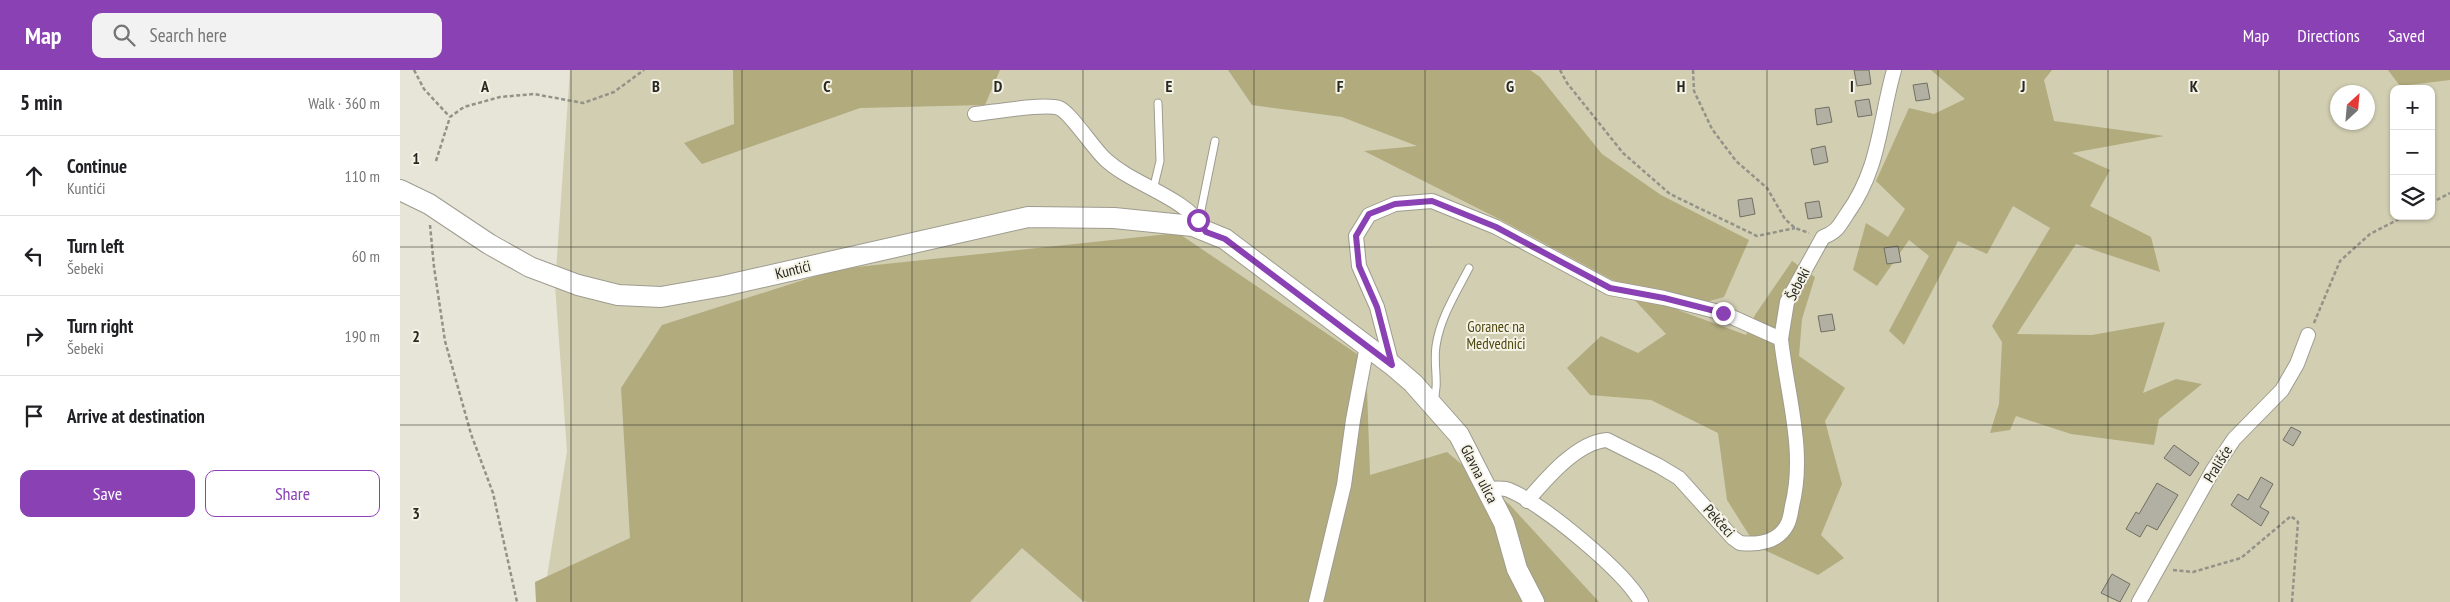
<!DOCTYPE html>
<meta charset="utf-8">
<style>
body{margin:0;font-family:"PT Sans Narrow",sans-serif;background:#f2f2f2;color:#202124}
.controls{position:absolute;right:15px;top:15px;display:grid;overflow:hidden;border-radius:10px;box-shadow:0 1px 4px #0004}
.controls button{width:45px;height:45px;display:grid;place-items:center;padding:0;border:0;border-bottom:1px solid #e0e0e0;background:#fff;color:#202124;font:25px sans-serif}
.compass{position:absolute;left:1930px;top:15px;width:45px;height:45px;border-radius:50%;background:#fff;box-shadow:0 1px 4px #0004;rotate:26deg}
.stop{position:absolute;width:15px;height:15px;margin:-11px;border:4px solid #8a41b3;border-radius:50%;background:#fff}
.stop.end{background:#8a41b3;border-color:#fff;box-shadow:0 1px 5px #0008}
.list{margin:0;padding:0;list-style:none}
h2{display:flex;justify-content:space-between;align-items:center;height:65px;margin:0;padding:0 20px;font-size:21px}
h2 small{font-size:16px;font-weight:400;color:#757577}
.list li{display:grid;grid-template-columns:32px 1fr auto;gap:15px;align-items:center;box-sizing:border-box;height:80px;padding:0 20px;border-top:1px solid #e0e0e0}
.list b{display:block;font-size:19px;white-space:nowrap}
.list p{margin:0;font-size:16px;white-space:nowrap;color:#757577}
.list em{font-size:16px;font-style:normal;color:#757577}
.actions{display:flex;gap:10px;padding:15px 20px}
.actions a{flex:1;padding:11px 0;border:1px solid #8a41b3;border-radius:10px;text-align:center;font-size:18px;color:#8a41b3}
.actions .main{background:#8a41b3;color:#fff}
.icon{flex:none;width:28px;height:28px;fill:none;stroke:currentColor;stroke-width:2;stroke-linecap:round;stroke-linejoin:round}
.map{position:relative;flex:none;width:2050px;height:532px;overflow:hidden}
header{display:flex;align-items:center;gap:30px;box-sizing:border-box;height:70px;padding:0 25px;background:#8a41b3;color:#fff}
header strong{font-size:24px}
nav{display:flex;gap:28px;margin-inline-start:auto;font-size:18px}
.search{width:350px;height:45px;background:#f2f2f2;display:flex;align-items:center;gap:12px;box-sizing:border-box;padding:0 18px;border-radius:10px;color:#757577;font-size:19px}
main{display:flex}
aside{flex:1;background:#fff}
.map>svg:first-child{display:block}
.green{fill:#d2ceb2;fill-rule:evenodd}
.forest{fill:#b2ab7e}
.building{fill:#b1b0a2;stroke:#716f63}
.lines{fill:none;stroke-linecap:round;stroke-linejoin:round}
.lane-casing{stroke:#9e9c8f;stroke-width:9}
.street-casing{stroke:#9e9c8f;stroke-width:16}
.secondary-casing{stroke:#9e9c8f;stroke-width:22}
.path{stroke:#939288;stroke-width:2.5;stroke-dasharray:4 2.5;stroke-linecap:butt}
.lane{stroke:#fff;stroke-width:7}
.street{stroke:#fff;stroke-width:14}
.secondary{stroke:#fff;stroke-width:20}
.route{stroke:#8a41b3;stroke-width:6}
.grid{fill:none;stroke:#282823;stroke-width:1;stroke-opacity:0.55}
.labels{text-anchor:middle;stroke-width:4;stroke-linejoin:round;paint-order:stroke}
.street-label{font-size:15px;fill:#282823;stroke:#f4f2e4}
.park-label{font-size:15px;fill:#4f4710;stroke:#f4f2e4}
.grid-label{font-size:16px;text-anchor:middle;font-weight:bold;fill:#282823;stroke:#f4f2e4;stroke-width:4;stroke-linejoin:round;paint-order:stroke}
</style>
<header>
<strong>Map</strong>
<div class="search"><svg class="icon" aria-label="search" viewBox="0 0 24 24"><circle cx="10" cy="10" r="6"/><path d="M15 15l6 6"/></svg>Search here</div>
<nav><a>Map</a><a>Directions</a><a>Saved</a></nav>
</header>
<main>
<aside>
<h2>5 min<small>Walk · 360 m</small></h2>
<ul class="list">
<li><svg class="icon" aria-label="ahead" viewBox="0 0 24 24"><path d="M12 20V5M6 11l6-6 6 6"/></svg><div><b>Continue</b><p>Kuntići</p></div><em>110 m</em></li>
<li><svg class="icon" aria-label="left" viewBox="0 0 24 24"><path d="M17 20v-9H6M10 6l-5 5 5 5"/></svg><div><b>Turn left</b><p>Šebeki</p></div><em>60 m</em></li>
<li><svg class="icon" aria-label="right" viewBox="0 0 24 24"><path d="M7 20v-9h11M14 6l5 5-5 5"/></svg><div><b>Turn right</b><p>Šebeki</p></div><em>190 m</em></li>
<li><svg class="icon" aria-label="arrive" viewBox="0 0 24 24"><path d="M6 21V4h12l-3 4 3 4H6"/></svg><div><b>Arrive at destination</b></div></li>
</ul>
<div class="actions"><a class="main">Save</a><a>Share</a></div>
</aside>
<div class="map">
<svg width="2050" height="532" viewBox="0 0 2050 532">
<rect width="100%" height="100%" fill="#e7e5d7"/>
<path class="green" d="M170 0H2050V532H143L167 381 155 215ZM1994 19H2031V146H1994ZM1938 22H1968V52H1938Z"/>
<path class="forest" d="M333 0H600L585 35 460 38 302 94 284 73 334 54Z
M828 0H1130L1140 7 1202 84 1261 125 1349 170 1324 227 1278 240 1346 265 1355 245 1392 191 1415 207 1402 249 1399 286 1445 318 1425 351 1442 414 1421 465 1444 488 1418 505 1356 476 1327 430 1318 363 1251 330 1190 325 1167 298 1201 266 1238 283 1266 264 1220 214 1101 150 964 81 1017 76 942 47 852 35Z
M1531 0H1652L1644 10 1654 51 1764 66 1672 83 1710 100 1690 136 1751 167 1760 202 1676 174 1617 264 1692 265 1765 252 1743 323 1776 309 1802 314 1759 349 1754 375 1671 364 1616 346 1610 360 1590 363 1599 334 1602 272 1592 256 1650 158 1613 136 1587 184 1558 171 1504 275 1489 261 1529 186 1509 170 1477 216 1453 200 1466 153 1488 167 1505 139 1476 111 1509 38 1534 44 1565 29Z
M1988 0H2050V10L2000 16Z
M778 163 966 290 970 405 1047 382 1110 435 1199 532H688L683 531 622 478 570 532H136L135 512 230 468 221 318 262 255 438 199Z"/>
<path class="building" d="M1454 0H1469L1471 14 1457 16Z
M1527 13 1530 29 1516 31 1513 15Z
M1469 29 1472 45 1458 47 1455 31Z
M1429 37 1432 52 1417 55 1415 39Z
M1425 76 1428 92 1414 95 1411 79Z
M1352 128 1355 144 1340 147 1338 130Z
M1419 131 1422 147 1408 149 1405 133Z
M1498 176 1501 192 1487 194 1484 178Z
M1432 244 1435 260 1421 262 1418 246Z
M1891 357 1901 362 1893 376 1883 370Z
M1774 375 1799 393 1790 406 1764 388Z
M1861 407 1873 414 1860 437 1869 442 1861 456 1831 435 1838 424 1848 430Z
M1757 413 1778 425 1757 460 1747 455 1740 467 1726 459 1736 442 1739 444Z
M1712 504 1730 514 1720 532 1701 523Z"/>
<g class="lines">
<g class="lane-casing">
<path id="lane" d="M753 120 760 91 758 33
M799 150 815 71
M1033 333C1040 313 1033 296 1036 276 1040 248 1056 223 1069 198"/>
</g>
<g class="street-casing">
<path id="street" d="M575 44C594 42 644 33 659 38 669 41 694 79 705 89 734 116 782 125 805 159
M992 295 977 237 959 196 956 166 969 145 995 134 1032 131 1096 157 1210 218 1264 228 1323 243 1381 269 1387 232 1423 167C1437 162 1439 156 1447 144 1480 98 1479 53 1494 0
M1086 419C1093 419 1103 417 1109 420 1143 434 1224 501 1241 532
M1127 431C1146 409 1177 372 1207 370L1259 396 1279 408 1333 468 1340 473C1358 475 1378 472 1387 455 1390 450 1391 442 1392 436 1406 381 1387 325 1381 269
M916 532 944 415 953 350 967 276
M1739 532 1813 400 1834 369 1882 320 1897 294 1908 265"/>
</g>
<g class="secondary-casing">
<path id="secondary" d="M0 120 29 134 89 174 130 197 178 215 218 225 261 227 323 216 628 147 714 148 793 156 825 169 992 295 1013 313 1059 365 1104 453 1117 499 1134 532"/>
</g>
<path class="path" d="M14 0 24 19 49 46
M1160 0 1167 13 1223 83 1270 124 1357 166 1395 158
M1293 0 1294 21 1312 59 1336 91 1367 118 1385 149 1395 158 1409 163
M36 91 50 47 64 37 100 27 134 24 183 33 214 22 244 0
M2031 133 2050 123
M30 155 34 197 45 271 71 364 93 423 117 532
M1914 253 1940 191 1970 164 2005 146
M1773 500 1793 502 1841 488 1891 446 1898 452 1892 532"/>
<use href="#lane" class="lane"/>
<use href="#street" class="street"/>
<use href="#secondary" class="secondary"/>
</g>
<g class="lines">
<path class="route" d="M798 150 806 162 825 169 992 295 977 237 959 196 956 166 969 144 995 134 1032 131 1096 157 1210 218 1264 228 1323 243"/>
</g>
<path class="grid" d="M171 0V532M342 0V532M512 0V532M683 0V532M854 0V532M1025 0V532M1196 0V532M1367 0V532M1538 0V532M1708 0V532M1879 0V532M0 177H2050M0 355H2050"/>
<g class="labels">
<g class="street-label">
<text transform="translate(393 200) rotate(-14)" y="5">Kuntići</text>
<text transform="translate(1398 214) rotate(-63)" y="5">Šebeki</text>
<text transform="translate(1818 394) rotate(-58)" y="5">Prališće</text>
<text transform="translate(1079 404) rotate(63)" y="5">Glavna ulica</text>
<text transform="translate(1319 451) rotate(48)" y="5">Pekčeci</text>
</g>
<g class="park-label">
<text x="1096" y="262">Goranec na<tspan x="1096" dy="17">Medvednici</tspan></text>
</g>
</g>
<g class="grid-label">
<text x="85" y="22">A</text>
<text x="256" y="22">B</text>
<text x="427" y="22">C</text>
<text x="598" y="22">D</text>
<text x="769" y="22">E</text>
<text x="940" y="22">F</text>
<text x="1110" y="22">G</text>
<text x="1281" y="22">H</text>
<text x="1452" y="22">I</text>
<text x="1623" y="22">J</text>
<text x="1794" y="22">K</text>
<text x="16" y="94">1</text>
<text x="16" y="272">2</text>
<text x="16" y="449">3</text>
</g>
</svg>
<div class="controls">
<button>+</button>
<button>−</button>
<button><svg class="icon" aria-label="layers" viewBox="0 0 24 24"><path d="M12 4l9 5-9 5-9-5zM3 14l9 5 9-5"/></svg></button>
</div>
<svg class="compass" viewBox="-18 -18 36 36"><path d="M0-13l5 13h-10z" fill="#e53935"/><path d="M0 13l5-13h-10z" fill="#757577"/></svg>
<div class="stop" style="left:798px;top:150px"></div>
<div class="stop end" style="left:1323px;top:243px"></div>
</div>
</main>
